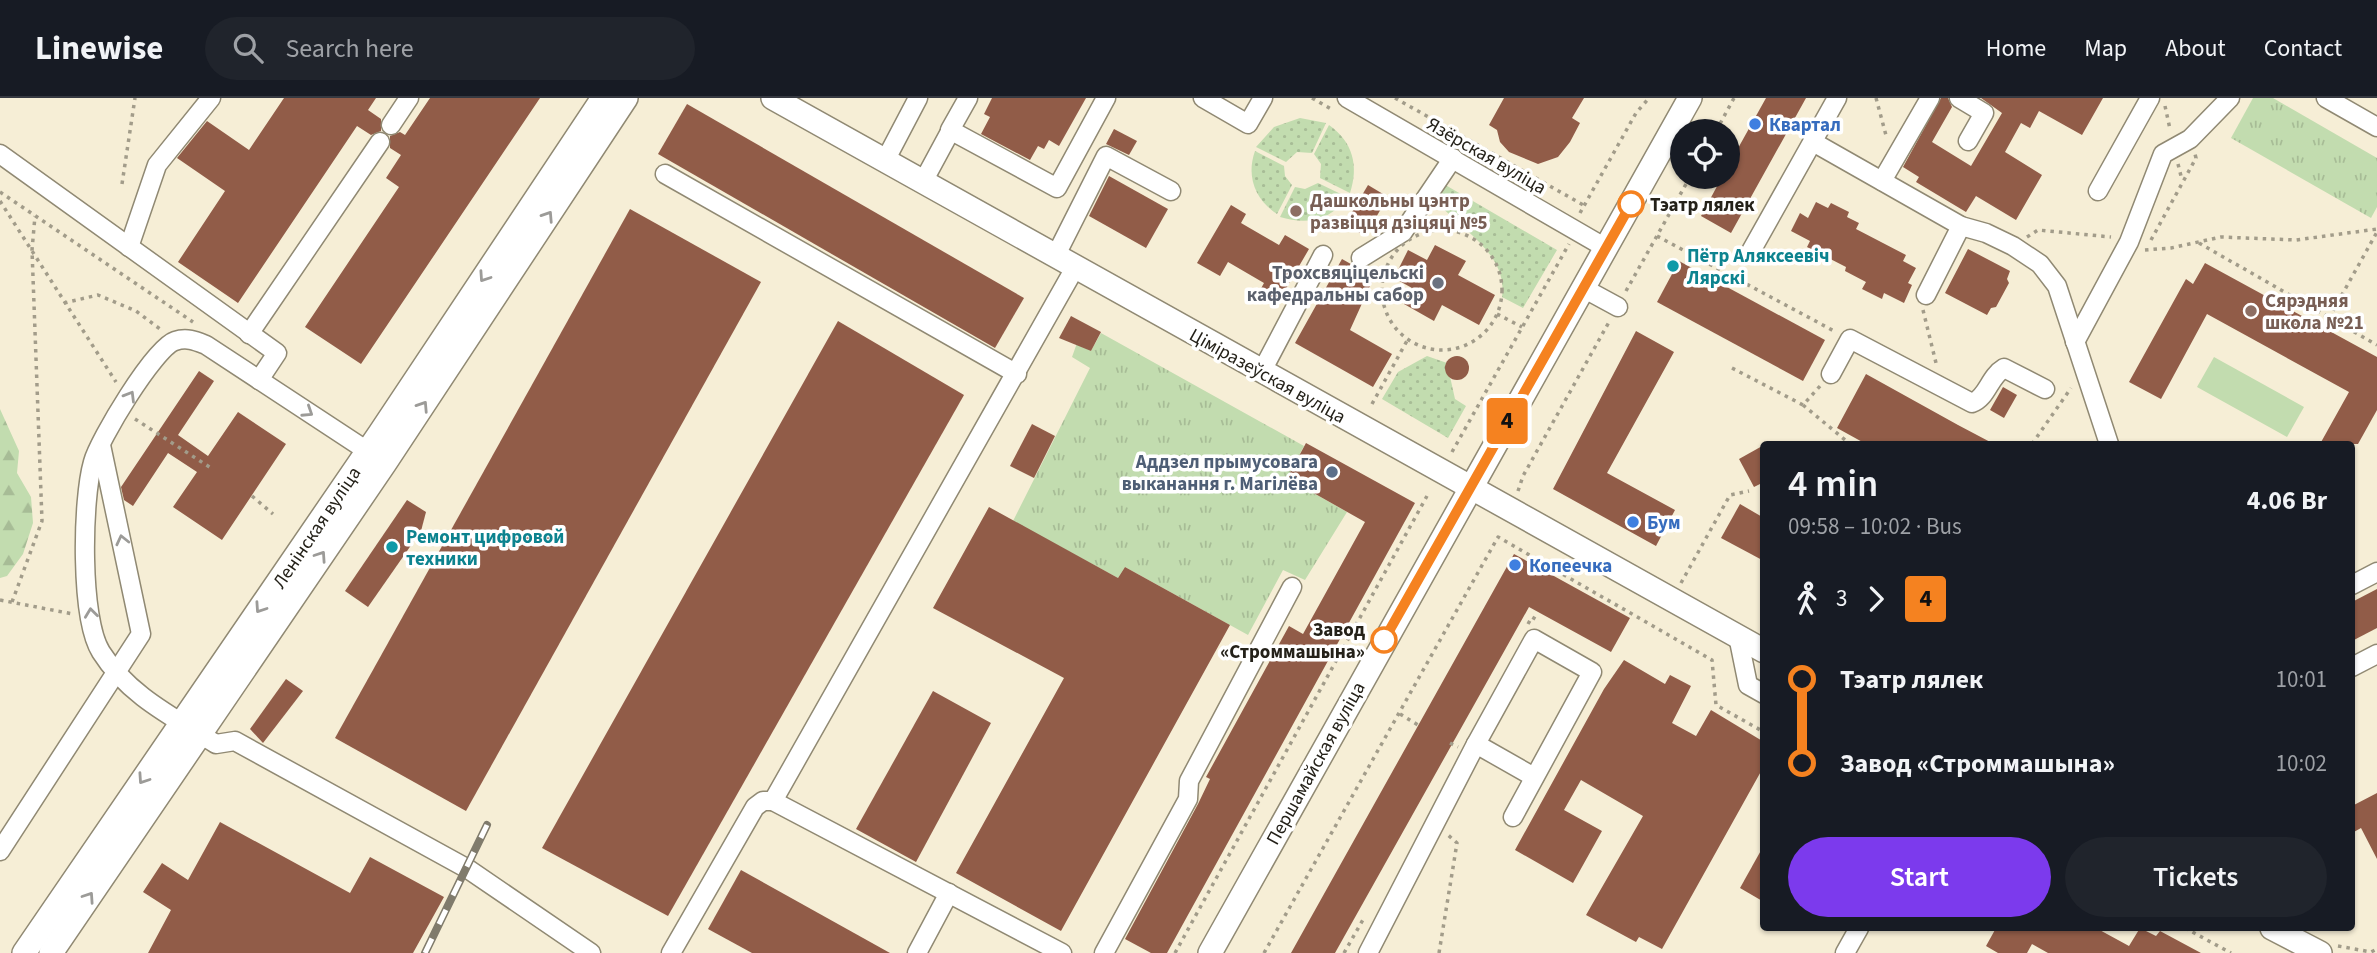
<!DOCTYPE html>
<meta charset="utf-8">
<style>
:root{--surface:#171b24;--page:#20242c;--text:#f1f3f6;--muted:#9ea1a6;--line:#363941;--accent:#7c3aed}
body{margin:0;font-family:"Source Sans 3",sans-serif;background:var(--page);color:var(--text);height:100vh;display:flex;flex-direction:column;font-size:26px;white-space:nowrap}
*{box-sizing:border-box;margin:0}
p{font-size:23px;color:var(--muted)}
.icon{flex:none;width:38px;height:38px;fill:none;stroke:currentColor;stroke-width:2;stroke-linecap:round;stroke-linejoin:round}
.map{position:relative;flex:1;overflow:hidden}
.sheet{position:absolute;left:1760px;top:343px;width:595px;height:490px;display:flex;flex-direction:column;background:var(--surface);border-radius:7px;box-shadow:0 2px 5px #0004}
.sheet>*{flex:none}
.badge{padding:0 14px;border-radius:5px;font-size:24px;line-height:46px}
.buttons{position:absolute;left:1670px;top:21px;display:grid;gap:14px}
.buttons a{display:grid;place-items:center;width:70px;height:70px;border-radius:50%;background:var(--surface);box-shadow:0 2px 5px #0004;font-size:35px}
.map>.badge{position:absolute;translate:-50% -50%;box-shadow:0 0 0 4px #fff}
.legs{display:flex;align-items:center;gap:10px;height:77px;padding:0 28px;font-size:23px}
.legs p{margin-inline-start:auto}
.head{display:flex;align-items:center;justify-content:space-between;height:119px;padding:0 28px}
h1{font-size:38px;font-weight:600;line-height:52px}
.primary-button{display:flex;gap:14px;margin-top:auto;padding:14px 28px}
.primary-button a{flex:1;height:80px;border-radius:42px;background:var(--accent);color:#fff;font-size:28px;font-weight:600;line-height:80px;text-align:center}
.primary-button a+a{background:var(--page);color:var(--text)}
ul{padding:0 28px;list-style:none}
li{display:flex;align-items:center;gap:24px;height:84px;font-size:26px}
li i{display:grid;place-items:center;width:10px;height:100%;margin:0 9px;background:currentColor}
li i::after{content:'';width:18px;height:18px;margin:-9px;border:5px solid;border-radius:50%;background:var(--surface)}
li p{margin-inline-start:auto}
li:first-child i{background:linear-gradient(#0000 50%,currentColor 0)}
li:last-child i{background:linear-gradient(currentColor 50%,#0000 0)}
header{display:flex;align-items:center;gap:42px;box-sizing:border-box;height:98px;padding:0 35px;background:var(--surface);border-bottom:2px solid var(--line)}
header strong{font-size:33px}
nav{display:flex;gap:38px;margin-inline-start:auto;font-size:24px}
.search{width:490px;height:63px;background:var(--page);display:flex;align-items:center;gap:18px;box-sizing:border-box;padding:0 24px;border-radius:38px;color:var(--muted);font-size:26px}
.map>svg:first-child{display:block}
.grass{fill:url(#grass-dots)}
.forest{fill:url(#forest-firs)}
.park{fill:url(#park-tufts)}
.pitch{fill:#c2dcaf}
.building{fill:#915c48}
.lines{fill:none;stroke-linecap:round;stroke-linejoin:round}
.minor-casing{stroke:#908973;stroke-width:21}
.major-casing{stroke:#908973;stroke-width:26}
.path{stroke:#a29c8a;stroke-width:3.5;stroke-dasharray:3.5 5;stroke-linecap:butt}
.minor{stroke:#fff;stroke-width:18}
.major{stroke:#fff;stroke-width:23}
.rail-casing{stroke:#807b6c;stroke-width:8}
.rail{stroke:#fff;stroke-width:5;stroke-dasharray:16;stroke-linecap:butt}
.oneway{stroke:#9c9b98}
.line-1-casing{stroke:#fff;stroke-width:16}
.line-1{stroke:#f58220;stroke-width:10}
.shop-dot{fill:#3f7fe0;stroke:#fff;stroke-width:2.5}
.stop-1-dot{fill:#fff;stroke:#f58220;stroke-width:3.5}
.education-dot{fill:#8d6e63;stroke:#fff;stroke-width:2.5}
.culture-dot{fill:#0f9aa8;stroke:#fff;stroke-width:2.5}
.worship-dot{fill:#6b7280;stroke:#fff;stroke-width:2.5}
.service-dot{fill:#5c6f8a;stroke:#fff;stroke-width:2.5}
.labels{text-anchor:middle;stroke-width:7;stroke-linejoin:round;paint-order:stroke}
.shop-label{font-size:19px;font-weight:bold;fill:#366cbe;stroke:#fff;text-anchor:start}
.street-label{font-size:19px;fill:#242119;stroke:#fff}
.education-label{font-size:19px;font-weight:bold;fill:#785e54;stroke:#fff;text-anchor:start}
.stop-label{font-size:19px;font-weight:bold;fill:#242119;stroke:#fff;text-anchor:start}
.culture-label{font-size:19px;font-weight:bold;fill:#0d838f;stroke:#fff;text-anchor:start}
.worship-label{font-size:19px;font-weight:bold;fill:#5b616d;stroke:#fff;text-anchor:end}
.service-label{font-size:19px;font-weight:bold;fill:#4e5e75;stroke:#fff;text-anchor:end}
</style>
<header>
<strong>Linewise</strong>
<div class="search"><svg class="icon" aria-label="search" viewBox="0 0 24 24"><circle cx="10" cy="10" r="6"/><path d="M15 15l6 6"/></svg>Search here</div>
<nav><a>Home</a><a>Map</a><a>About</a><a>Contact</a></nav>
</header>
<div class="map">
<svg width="2377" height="855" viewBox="0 0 2377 855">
<defs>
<pattern id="grass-dots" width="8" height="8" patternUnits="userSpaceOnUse" patternTransform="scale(1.75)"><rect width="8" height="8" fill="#c2dcaf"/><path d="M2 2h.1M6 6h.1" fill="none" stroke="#a7bc96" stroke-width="1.8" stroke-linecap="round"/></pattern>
<pattern id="forest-firs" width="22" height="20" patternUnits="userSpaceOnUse" patternTransform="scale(1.75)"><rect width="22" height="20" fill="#c2dcaf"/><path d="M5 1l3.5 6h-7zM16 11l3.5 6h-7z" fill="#a7bc96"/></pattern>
<pattern id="park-tufts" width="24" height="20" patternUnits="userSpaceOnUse" patternTransform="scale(1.75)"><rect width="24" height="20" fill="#c2dcaf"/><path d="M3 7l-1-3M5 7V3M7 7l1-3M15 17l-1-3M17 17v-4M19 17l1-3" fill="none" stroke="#a7bc96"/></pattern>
</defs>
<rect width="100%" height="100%" fill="#f6eed6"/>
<g class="grass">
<polygon points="1300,20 1326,25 1312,55 1297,54 1286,64 1256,49 1274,29"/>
<path d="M1329 27C1353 44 1359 68 1350 95L1320 80 1321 66 1314 56Z"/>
<path d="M1255 53 1284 68 1285 78 1292 87 1277 116C1255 102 1246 78 1255 53Z"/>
<path d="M1318 85 1347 99C1331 123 1306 127 1280 119L1295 89 1305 91Z"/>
<path d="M1442 85 1557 152 1523 210 1502 199C1508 157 1464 134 1440 107L1437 99Z"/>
<polygon points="1427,258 1447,265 1455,301 1466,308 1448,340 1382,301 1398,274"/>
</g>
<polygon class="forest" points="0,311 19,353 17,375 31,399 33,425 23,456 7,478 0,480"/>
<g class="park">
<polygon points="2253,0 2273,0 2377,60 2377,109 2371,120 2231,40"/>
<polygon points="1101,235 1304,348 1287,380 1347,414 1305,482 1283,472 1248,537 1125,469 1118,480 1013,423 1090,270 1072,259 1077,245 1091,253"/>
</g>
<polygon class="pitch" points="2214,259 2304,309 2287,339 2197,289"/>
<g class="building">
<polygon points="284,0 376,0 368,12 381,21 381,33 371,37 357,28 238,205 178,164 225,93 177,60 207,23 249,52"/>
<polygon points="430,0 540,0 361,266 305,229 399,89 386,80 401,57 390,50 390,38 400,34 405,37"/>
<polygon points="992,0 1086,0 1059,48 1049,42 1044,51 1038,48 1030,62 981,36 990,19 984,16"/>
<polygon points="1504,0 1584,0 1572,20 1580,25 1570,44 1558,59 1538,66 1509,54 1500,44 1497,32 1489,27"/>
<polygon points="1766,0 1806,0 1731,135 1701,118 1722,79 1727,79 1727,70"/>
<polygon points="1941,0 1948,0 1952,9 1932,44 1971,68 2002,15 1981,0 2103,0 2082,37 2039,13 2030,30 2021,25 2005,54 2042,77 2016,122 1976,98 1966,114 1916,84 1919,79 1903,69"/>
<polygon points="687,6 1024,200 995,250 658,56"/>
<polygon points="1114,31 1137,43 1129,57 1106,46"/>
<polygon points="1109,78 1168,111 1146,150 1089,118"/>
<polygon points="1368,87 1388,99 1365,138 1345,126"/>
<polygon points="1816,104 1828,110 1831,105 1849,114 1847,119 1859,125 1856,131 1906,157 1903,163 1916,170 1908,185 1912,187 1904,205 1884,195 1882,201 1862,191 1866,184 1845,173 1846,169 1807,149 1810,143 1791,133 1800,115 1808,120"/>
<polygon points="1231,107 1246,116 1241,125 1279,147 1285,137 1309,151 1277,206 1258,196 1264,185 1228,164 1220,178 1197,165"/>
<polygon points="630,111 761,184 466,713 335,640"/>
<polygon points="1435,147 1466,163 1458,177 1495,197 1479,227 1442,207 1434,223 1404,206 1412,190 1394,180 1408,152 1427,162"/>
<polygon points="1968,151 2010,173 2007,181 2009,185 1996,209 1991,210 1987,217 1945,195"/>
<polygon points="1342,161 1374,179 1350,232 1392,256 1373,289 1295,245"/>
<polygon points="1679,163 1825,242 1803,283 1657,204"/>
<polygon points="2205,165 2377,259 2377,312 2358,346 2320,346 2349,294 2207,216 2161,301 2129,284 2186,181 2193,186"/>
<polygon points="1071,218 1101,234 1091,253 1059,240"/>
<polygon points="838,223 964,297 668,818 542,750"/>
<polygon points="1636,233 1674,254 1607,375 1675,412 1656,448 1553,391"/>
<circle cx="1457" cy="270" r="12"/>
<polygon points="199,273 214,283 178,337 208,358 238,314 286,346 222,442 173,409 197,374 168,355 133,408 124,402 121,389"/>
<polygon points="1866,276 1958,327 1994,346 1866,346 1837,330"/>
<polygon points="2003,289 2017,297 2004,320 1990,312"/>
<polygon points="1032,326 1055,338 1034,380 1010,368"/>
<polygon points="1306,345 1415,405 1167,855 1151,855 1125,841 1198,706 1210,681 1206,679 1289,528 1303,536 1365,424 1287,380"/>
<polygon points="1764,347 1764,384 1754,389 1739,361"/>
<polygon points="407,402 426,414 421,433 368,509 345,493"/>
<polygon points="1740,406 1764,420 1764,463 1721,440"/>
<polygon points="989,409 1118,480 1125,469 1230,527 1061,833 956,775 1064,580 933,510"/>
<polygon points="1514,456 1630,520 1611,554 1529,509 1335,855 1291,855"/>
<polygon points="2377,491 2377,530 2352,543 2352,504"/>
<polygon points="1624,562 1665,586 1670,577 1691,588 1672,625 1696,638 1711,612 1764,644 1764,668 1662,851 1639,839 1636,844 1586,817 1643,718 1581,682 1564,712 1602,733 1573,785 1515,752 1604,591"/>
<polygon points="286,581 303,593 263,645 250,631"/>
<polygon points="933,593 991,625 916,764 856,731"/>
<polygon points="2377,695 2377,761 2361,730 2352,735 2352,708"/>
<polygon points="220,724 350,795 370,759 444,799 413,855 148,855 171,812 143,794 162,765 188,782"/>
<polygon points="1764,747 1764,804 1740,790"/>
<polygon points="741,772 890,855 752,855 708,831"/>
<polygon points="1996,830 2096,830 2129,848 2140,830 2156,838 2160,833 2201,855 2048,855 2032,846 2027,855 1998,855 1986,848"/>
</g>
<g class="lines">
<defs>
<g id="minor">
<polyline points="968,0 950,32 1057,90 1106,0"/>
<polyline points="1203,0 1248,26 1263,0"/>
<polyline points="1347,0 1606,150"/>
<polyline points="1959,0 1984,15 1968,43"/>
<polyline points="2326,0 2377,29"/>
<polyline points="391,27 409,0"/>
<polyline points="1813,44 1961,128 1986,135 2013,148 2040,166 2057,188 2109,346"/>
<polyline points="0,56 277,255 259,282"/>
<polyline points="886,61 918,0"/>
<polyline points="665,76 1017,276"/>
<polyline points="924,82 951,32"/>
<polyline points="1882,83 1930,0"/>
<polyline points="2098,93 2150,0"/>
<polyline points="129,149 157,67 211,0"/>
<polyline points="1750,155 1837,0"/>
<polyline points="1056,157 1106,58 1171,93"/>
<polyline points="1361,160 1403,134 1453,60"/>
<polyline points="1583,190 1618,209"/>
<polyline points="1926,197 1961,128"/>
<polyline points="249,236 380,44"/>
<polyline points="2075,244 2129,144 2163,56 2190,41 2230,0"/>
<polyline points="1262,273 1323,157"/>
<path d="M1831 276 1850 241 1972 305C1987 300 1989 279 2004 270L2045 291"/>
<path d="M378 360 206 247C196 243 187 239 175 243 154 250 99 342 93 364 82 402 80 521 101 554 128 597 173 619 216 646L235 643 468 771 591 855"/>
<polyline points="2352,487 2377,474"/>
<polyline points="1738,538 1748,587 1764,596"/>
<polyline points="2352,569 2377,556"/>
<polyline points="1476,646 1534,679"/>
<polyline points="773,703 1062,855"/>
<polyline points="0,753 141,536 101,347"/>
<polyline points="671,855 755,709 763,703 773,703 1076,168"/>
<polyline points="917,855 949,795"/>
<polyline points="1104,855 1188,701 1189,683 1292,489"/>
<polyline points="1368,855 1476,646 1534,541 1592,574 1513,719"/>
<polyline points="1845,855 1859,830"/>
</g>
<g id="major">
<polyline points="773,0 1764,553"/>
<polyline points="2272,830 2320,855"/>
<polyline points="24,855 380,335 603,0"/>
<polyline points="51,855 385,365 626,0"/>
<polyline points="1210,855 1690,0"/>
</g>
</defs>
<use href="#minor" class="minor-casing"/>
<use href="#major" class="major-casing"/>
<g class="path">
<polyline points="1312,0 1333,12"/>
<polyline points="1395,0 1585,108"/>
<polyline points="1876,0 1887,41"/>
<polyline points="2165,8 2170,31"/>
<polyline points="1716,33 1734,0"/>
<polyline points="2178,66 2182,82"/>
<polyline points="122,86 135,0"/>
<polyline points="0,94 193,224"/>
<polyline points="0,103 116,284"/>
<polyline points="1580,115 1636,15 1649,0"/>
<circle cx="1442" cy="192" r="60"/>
<polyline points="1657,138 1834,233"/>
<polyline points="2027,139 2038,132 2111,139"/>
<polyline points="2151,142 2196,60 2195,56"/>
<polyline points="2199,145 2377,247"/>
<polyline points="2145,152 2171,150 2221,139 2296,142 2377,131"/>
<polyline points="1626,193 1690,79"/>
<polyline points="64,205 98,197 136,213 160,231"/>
<polyline points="1923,212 1936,265"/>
<polyline points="1497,216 1522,229"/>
<polyline points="2329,220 2377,134"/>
<polyline points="1732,270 1803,307 1821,287"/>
<polyline points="1372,306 1408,241"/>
<polyline points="1803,307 1850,346"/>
<polyline points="135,321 211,370"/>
<polyline points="2032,346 2071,290"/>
<polyline points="1452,354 1569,146"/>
<polyline points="1518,393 1523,378 1609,224"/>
<polyline points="252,398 273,416"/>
<polyline points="1681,485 1730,397 1749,393"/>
<polyline points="0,502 73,516"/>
<polyline points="12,504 42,423 32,152 35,118"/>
<polyline points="1528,526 1532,519 1539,523"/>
<polyline points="1400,616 1418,627"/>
<polyline points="1450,645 1458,649"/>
<polyline points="2185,830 2231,855"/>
<polyline points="2338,848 2371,854 2377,851"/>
<polyline points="1175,855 1427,398"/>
<polyline points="1264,855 1498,439 1712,562 1716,607 1764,634"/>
<polyline points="1344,855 1364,820"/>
<polyline points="1439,855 1457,745 1448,737"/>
</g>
<use href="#minor" class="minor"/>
<use href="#major" class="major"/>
<defs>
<polyline id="rail" points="425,855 487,727"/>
</defs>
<use href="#rail" class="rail-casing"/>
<use href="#rail" class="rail"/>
</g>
<defs><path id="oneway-chevron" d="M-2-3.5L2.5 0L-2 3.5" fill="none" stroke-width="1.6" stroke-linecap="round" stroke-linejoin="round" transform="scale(1.75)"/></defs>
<g class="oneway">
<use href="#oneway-chevron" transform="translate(548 118) rotate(-57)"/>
<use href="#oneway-chevron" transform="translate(484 179) rotate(124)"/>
<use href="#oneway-chevron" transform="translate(130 298) rotate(-59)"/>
<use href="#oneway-chevron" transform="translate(423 308) rotate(-57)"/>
<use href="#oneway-chevron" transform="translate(308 314) rotate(33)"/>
<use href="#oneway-chevron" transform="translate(122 442) rotate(-103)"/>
<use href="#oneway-chevron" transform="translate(321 458) rotate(-56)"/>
<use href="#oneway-chevron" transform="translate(260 510) rotate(124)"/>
<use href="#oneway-chevron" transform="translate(91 515) rotate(-97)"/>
<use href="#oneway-chevron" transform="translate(143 681) rotate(124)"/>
<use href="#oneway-chevron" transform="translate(89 799) rotate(-56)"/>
</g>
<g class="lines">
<defs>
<polyline id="line-1" points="1384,542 1631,106"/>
</defs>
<use href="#line-1" class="line-1-casing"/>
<use href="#line-1" class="line-1"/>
</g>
<g class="shop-dot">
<circle cx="1755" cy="26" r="7"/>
<circle cx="1633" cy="424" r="7"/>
<circle cx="1515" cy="467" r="7"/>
</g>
<g class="stop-1-dot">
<circle cx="1631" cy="106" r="12"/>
<circle cx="1384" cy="542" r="12"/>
</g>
<g class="education-dot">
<circle cx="1296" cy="113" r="7"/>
<circle cx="2251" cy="213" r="7"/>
</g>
<g class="culture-dot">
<circle cx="1673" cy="168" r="7"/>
<circle cx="392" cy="449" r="7"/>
</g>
<circle class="worship-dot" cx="1438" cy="185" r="7"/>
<circle class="service-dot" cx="1332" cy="374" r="7"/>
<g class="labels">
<g class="shop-label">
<text x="1769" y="33">Квартал</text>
<text x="1647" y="431">Бум</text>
<text x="1529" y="474">Копеечка</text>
</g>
<g class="street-label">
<text transform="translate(1487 57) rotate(30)" y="7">Язёрская вуліца</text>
<text transform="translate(1268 277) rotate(29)" y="7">Ціміразеўская вуліца</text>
<text transform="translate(316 429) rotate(-56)" y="7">Ленінская вуліца</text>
<text transform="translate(1315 665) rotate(-61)" y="7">Першамайская вуліца</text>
</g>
<g class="education-label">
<text x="1310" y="109">Дашкольны цэнтр<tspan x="1310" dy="22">развіцця дзіцяці №5</tspan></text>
<text x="2265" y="209">Сярэдняя<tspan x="2265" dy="22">школа №21</tspan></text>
</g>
<g class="stop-label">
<text x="1650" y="113">Тэатр лялек</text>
<text x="1365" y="538" text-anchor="end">Завод<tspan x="1365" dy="22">«Строммашына»</tspan></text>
</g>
<g class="culture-label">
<text x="1687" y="164">Пётр Аляксеевіч<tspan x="1687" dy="22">Лярскі</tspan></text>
<text x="406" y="445">Ремонт цифровой<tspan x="406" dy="22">техники</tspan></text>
</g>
<g class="worship-label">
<text x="1424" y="181">Трохсвяціцельскі<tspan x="1424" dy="22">кафедральны сабор</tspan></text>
</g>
<g class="service-label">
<text x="1318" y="370">Аддзел прымусовага<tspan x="1318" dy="22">выканання г. Магілёва</tspan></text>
</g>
</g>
</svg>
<div class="buttons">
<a><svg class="icon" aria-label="locate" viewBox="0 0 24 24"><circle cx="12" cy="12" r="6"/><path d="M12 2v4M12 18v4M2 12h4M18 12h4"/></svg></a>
</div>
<b class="badge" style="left:1507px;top:323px;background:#f58220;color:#111">4</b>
<section class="sheet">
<div class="head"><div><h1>4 min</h1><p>09:58 – 10:02 · Bus</p></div><b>4.06 Br</b></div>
<div class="legs"><svg class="icon" aria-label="walk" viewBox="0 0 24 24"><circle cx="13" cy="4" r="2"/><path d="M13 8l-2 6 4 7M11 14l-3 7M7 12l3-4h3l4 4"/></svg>3<svg class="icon" aria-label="forward" viewBox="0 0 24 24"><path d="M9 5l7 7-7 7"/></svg><b class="badge" style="background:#f58220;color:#111">4</b></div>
<ul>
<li><i style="color:#f58220"></i><b>Тэатр лялек</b><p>10:01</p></li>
<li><i style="color:#f58220"></i><b>Завод «Строммашына»</b><p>10:02</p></li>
</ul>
<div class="primary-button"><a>Start</a><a>Tickets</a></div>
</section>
</div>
